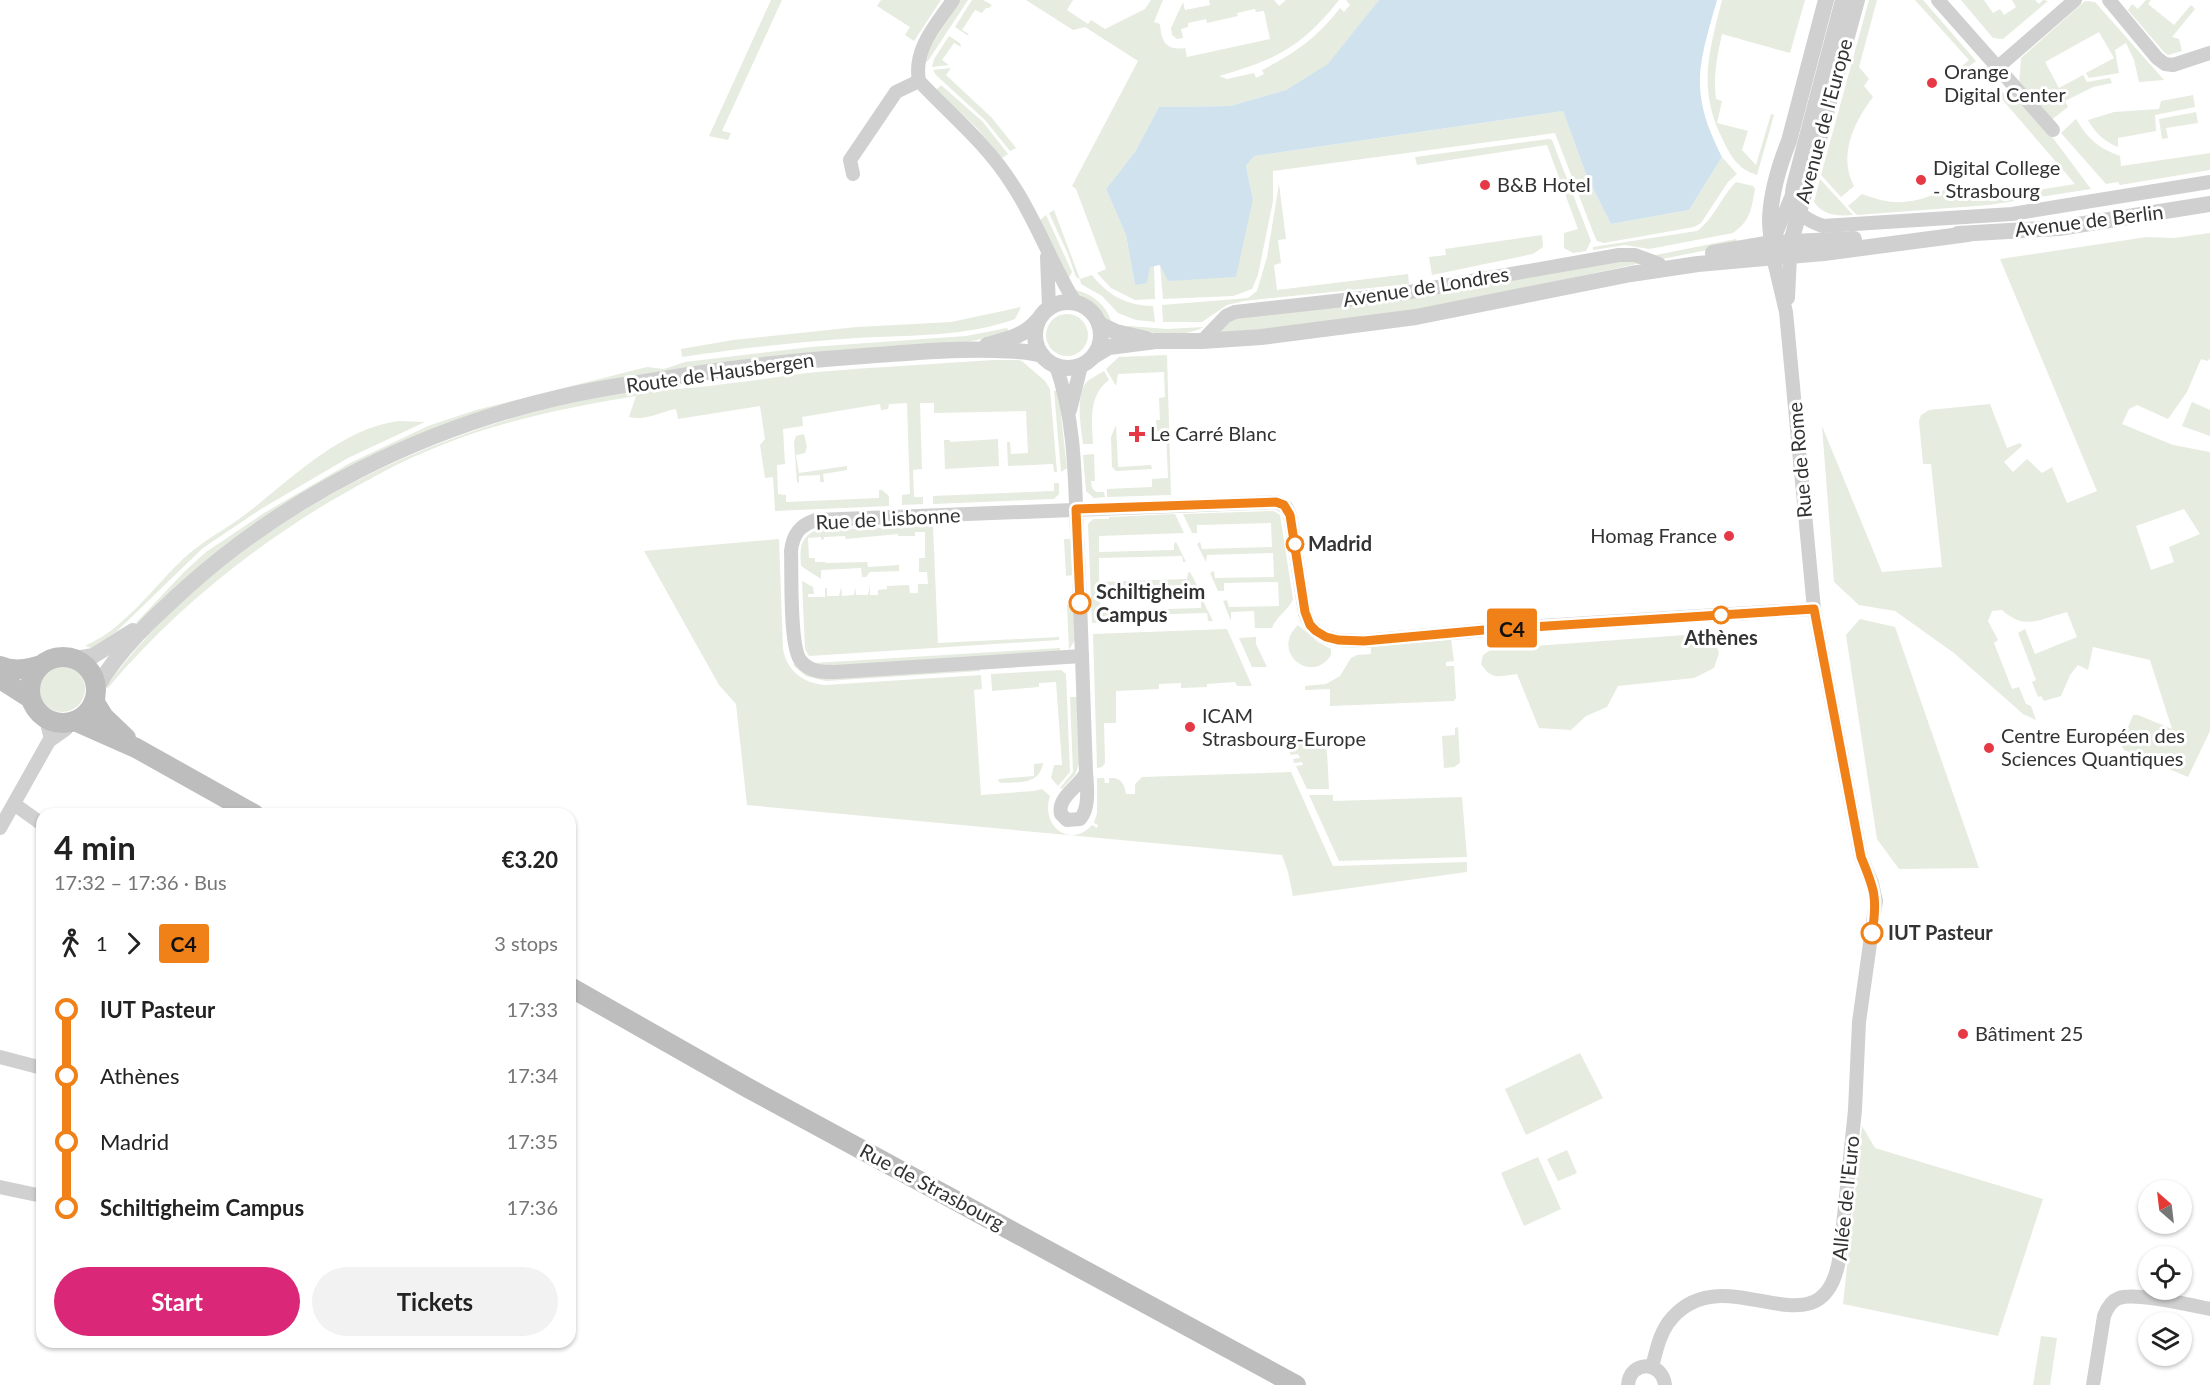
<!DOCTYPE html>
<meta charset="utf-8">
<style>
:root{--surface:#fff;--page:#f2f2f2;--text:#222;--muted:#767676;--accent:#db2777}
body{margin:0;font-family:Lato,sans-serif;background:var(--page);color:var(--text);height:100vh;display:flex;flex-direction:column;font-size:22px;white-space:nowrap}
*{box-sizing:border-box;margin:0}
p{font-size:20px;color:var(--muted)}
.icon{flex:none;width:33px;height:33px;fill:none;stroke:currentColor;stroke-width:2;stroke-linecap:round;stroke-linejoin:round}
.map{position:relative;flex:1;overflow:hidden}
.side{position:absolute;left:36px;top:808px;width:540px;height:540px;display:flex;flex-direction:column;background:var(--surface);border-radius:18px;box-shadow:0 2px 4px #0004}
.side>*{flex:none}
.badge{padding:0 12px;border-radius:4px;font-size:21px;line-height:39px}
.needle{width:39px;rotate:332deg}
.fabs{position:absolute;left:2138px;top:1180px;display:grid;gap:12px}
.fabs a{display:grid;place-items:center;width:54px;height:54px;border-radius:50%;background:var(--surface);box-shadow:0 2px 4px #0004;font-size:30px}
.map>.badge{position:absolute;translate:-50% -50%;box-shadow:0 0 0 3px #fff}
.legs{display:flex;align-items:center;gap:9px;height:66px;padding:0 18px;font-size:20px}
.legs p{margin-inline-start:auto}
.headline{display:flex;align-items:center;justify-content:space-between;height:102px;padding:0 18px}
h1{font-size:33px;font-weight:700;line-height:45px}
.primary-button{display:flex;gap:12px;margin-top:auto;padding:12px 18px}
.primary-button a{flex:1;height:69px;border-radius:36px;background:var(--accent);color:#fff;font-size:24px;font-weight:700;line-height:69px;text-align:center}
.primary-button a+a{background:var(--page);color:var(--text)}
ul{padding:0 18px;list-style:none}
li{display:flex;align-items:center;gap:21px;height:66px;font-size:22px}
li i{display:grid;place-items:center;width:9px;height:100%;margin:0 8px;background:currentColor}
li i::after{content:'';width:15px;height:15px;margin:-8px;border:4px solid;border-radius:50%;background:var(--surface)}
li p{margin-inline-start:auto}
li:first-child i{background:linear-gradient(#0000 50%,currentColor 0)}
li:last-child i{background:linear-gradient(currentColor 50%,#0000 0)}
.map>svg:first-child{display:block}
.green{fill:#e6ecdf;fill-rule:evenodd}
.water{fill:#cfe2ee}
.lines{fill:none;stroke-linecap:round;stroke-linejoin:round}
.minor{stroke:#d0d0d0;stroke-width:14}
.tertiary{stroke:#d0d0d0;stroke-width:16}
.secondary{stroke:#bdbdbd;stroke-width:20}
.line-1-casing{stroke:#fff;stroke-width:14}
.line-1{stroke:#f08118;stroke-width:9}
.poi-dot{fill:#e63946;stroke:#fff;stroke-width:2}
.stop-1-dot{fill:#fff;stroke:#f08118;stroke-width:3}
.labels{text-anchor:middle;stroke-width:6;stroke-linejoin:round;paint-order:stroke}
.poi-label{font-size:20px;fill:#333;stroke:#fff;text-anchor:start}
.street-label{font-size:20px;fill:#333;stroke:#fff}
.stop-label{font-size:20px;font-weight:bold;fill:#333;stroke:#fff;text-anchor:start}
</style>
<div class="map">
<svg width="2210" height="1385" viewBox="0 0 2210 1385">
<rect width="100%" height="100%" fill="#fff"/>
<g class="green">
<polygon points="771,0 782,0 722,131 731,133 728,140 709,136"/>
<polygon points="881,0 941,0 914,41 905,35 910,27 877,6"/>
<polygon points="960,0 968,0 928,61 925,62 929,49"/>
<polygon points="972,0 983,0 992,5 989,8 986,8 982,13 975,10 962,30 969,34 967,35 955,27"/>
<path d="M1026 0H1073L1067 10 1088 24 1091 20 1105 29 1145 9 1151 0H1163L1154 22 1160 24C1161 41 1166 51 1185 48L1187 57 1270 39 1264 11 1256 12 1255 9 1237 13 1238 16 1207 23 1206 19 1188 23V27L1181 29 1183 38 1177 39 1172 35 1171 28 1183 2 1185 10 1210 5 1209 0H1274L1279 6 1286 0H1339C1302 47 1275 60 1219 76L1227 79 1254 73 1256 78 1264 74 1262 70C1295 53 1317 38 1340 8L1344 12 1350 5 1346 0H1379L1329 64 1286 90 1230 106 1159 107 1135 152 1106 189 1126 235 1135 285 1150 267 1154 266 1155 299 1135 300 1111 288 1097 273 1106 269 1076 189 1072 186 1138 61 1085 27 1073 30Z"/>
<path d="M1722 0H1805L1790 53 1722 34C1717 57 1713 76 1716 99L1722 101 1717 123 1748 131 1742 150 1756 165 1771 114 1774 115 1757 175C1738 169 1731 157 1723 140 1697 89 1709 52 1722 0Z"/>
<path d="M1869 0H1877L1859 67 1869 79 1864 86 1873 97C1854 122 1838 155 1854 186L1841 197 1821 175Z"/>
<polygon points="1915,0 1923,0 1976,61 1968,67 1962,66 1969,60"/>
<polygon points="1961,0 1984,0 1993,13 2000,9 2004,15 2016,7 2012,0 2035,0 2039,4 2043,0 2048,1 2003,39 1993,38"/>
<polygon points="2146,0 2151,0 2148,4 2174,25 2191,5 2195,9 2172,37 2179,39 2182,51 2168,55 2164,52 2128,10 2132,4 2138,9"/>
<polygon points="2085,1 2095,2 2164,80 2139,82 2134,60 2126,43 2115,50 2119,73 2089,78 2086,73 2114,58 2099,32 2045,62 2059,88 2083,75 2087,82 2110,78 2112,83 2093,87 2065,101 2068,107 2050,121 2019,85 2021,58"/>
<polygon points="949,36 960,43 961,47 954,43 942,60 949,65 932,67 934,59"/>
<polygon points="951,68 946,75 992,118 1016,148 1010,151 985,120 936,75 933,70"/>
<polygon points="941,85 983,122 1008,154 1002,158 977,128 936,90"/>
<path d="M2001 90 2006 96 2012 92 2050 134 2091 189 1989 205 1857 215 1848 206 1862 194C1898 208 1918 203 1952 186L1962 199 1971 193 1976 200 2075 184 2001 98 1994 102V96Z"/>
<path d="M2193 95 2195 107 2155 115 2156 131 2118 138V147C2104 141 2095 133 2088 120L2114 112 2159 109 2161 101Z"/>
<polygon points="1563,111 1587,177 1611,224 1689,210 1722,157 1737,174 1728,182 1701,223 1694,227 1604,243 1597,241 1593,232 1555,133 1273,171 1273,201 1258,275 1252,289 1233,296 1163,299 1160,265 1253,199 1246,166 1254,156"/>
<polygon points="2196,112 2198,123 2166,128 2168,138 2162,139 2159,119"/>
<path d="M2076 119C2089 140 2097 147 2120 156L2121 166 2210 153V170L2120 185 2118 182 2106 184 2061 133Z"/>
<polygon points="1549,139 1552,140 1591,241 1586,251 1573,253 1564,248 1564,233 1578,229 1547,145 1417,165 1415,157"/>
<path d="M1820 179 1853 215C1837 216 1824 216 1814 202Z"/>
<path d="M1736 182 1753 186 1755 189C1751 210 1751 220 1733 233L1649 249 1625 245 1593 250V247L1697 231C1714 219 1721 197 1736 182Z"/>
<polygon points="1279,184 1286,239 1278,240 1281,263 1274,265 1277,290 1408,274 1409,284 1244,301 1227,305 1202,322 1163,322 1162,305 1248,298 1257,291 1267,257"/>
<path d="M1054 210 1080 279 1092 275C1107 295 1128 306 1153 306L1155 322 1136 320 1118 313 1102 296 1081 284 1080 279 1076 277 1068 254 1049 213Z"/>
<polygon points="1046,215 1072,272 1067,282 1040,220"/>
<path d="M2210 233V358L2208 361 2201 359 2187 392 2168 419 2137 405 2129 409 2122 424 2173 445 2210 452V731L2188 777 2124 750 2121 745 2133 715H2138L2172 729 2150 660 2093 647 2088 670 2078 665 2070 675 2061 696 2044 701 2041 696 2038 697 2032 682 2036 680 2018 633 2025 629 2035 654 2077 637 2067 612C2040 619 2025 631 2002 610L1992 611 1988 621 1998 640 1994 643 2012 689 2019 687 2026 704 2031 706 2036 720 2023 714 1954 653 1895 611 1859 605 1834 582 1822 426 1882 572 1942 567 1931 464H1923L1919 421 1921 415 1929 410 1990 404 2007 448 2020 443 2022 446 2004 462 2013 472 2027 459 2042 473 2052 467 2067 503 2097 491 2000 259 2147 237 2174 238ZM2184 509 2200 534 2169 547 2174 562 2151 570 2136 526Z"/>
<polygon points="1542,235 1543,247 1533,254 1432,275 1429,257 1446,255 1445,249"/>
<polygon points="1736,239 1738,244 1662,259 1642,254 1656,255"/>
<polygon points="1618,258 1646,262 1439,306 1327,323 1215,333 1238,314"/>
<path d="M1075 290C1092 293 1110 308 1112 326 1103 319 1099 309 1090 303 1084 299 1078 298 1075 290Z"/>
<path d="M1021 307 1015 319C966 337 908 335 856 338 798 342 740 348 682 357L681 349 733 340 857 327 951 322Z"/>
<circle cx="1067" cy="335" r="21"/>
<path d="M1129 326 1167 329 1204 327C1180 339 1147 335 1121 330Z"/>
<polygon points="1007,328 1010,333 967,342 747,359 397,446 134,625 184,572 206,552 264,513 350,463 428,426 476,410 647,367 664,369 685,362 811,347 966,336"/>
<polygon points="1167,355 1171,495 1107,497 1107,489 1152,487 1152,479 1168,478 1166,431 1157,431 1156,420 1160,420 1159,398 1165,397 1164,372 1118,374 1116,386 1106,369 1119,357"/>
<path d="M994 360H1019L1023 362 1045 381 1050 389 1057 472H1054L1053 464 1008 466 1007 442H1010L1011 454 1028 453 1026 411 934 413V403H920L922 469 913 470 914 497H923V504L902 505V495L910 494 907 403 889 404 888 409 881 410 880 404 802 417 803 426 783 429 785 464 777 465 778 494 786 495V502L879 498V490H882L889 496V506L775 511 773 477 765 478 760 445 765 439 760 406 678 419 676 409C659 412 647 421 629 417L636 396C570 407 504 420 442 445 402 460 366 481 329 502 245 553 171 613 108 688L106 687C227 522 437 422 635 390 645 389 655 391 665 390 685 388 704 387 724 384 755 381 786 375 817 372 876 367 935 364 994 360Z"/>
<path d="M1104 371 1109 380C1088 396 1092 420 1093 444H1083C1081 426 1076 403 1084 386 1087 379 1098 375 1104 371Z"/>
<polygon points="1058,390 1067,468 1061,472 1054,391"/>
<polygon points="2192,402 2210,410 2210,436 2182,426"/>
<path d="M399 421 425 422 348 458 261 509 203 548 116 632 91 648 85 646C97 640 109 633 119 624 142 605 161 580 183 559 202 541 225 530 246 514 290 480 341 428 399 421Z"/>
<polygon points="1116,425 1118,467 1151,465 1152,469 1116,471 1112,467 1111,437"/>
<polygon points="804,434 807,447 805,453 796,455 799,473 847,466 847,470 823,474 824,482 820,482 820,475 799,476 799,483 797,482 794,442 796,436"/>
<polygon points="998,439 999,466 945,469 944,440 950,440 950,442"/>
<polygon points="1094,454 1095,481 1091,481 1092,488 1096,492 1104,492 1105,497 1094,498 1086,491 1083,455"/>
<polygon points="1054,483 1059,483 1059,494 1054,499 933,504 933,496 1054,491"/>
<path d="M1274 511 1280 515 1293 599C1288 611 1277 615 1272 628H1255L1254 611 1231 612V621L1223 601 1227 600 1229 607 1279 606 1278 582 1224 583V591H1218L1210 573 1214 571 1215 578 1274 577 1273 553 1207 555 1206 562 1197 544 1200 542 1202 549 1272 547 1271 523 1197 525V533H1192L1183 514Z"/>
<polygon points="1175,514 1184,533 1099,536 1099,552 1174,550 1174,544 1176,542 1186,562 1183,562 1182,556 1099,558 1099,582 1187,579 1188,573 1190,572 1199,589 1198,592 1196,591 1195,585 1100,587 1100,611 1201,608 1201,602 1203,601 1213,621 1208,621 1207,613 1104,616 1104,622 1092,623 1088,524 1093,519 1109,519 1109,517"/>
<path d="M933 526 938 643 1059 637V640L809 656 805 649 802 581 813 587 814 594H808V597H825V588H827V596H839L841 587 842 596 854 595 855 587 856 595H868L870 586V595H878V590L887 589V586L909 585 910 593H918V584H928L927 572H919V558H925V532H915V536H898V534L846 539 845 536 824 537V539L821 540V537L808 538 809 558H815V562H825L826 563 867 562 868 567 899 565V571L870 572 866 577H862L861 568 821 570V579L801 566C800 549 799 538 816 530Z"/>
<path d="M779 539 783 649C787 671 803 683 825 685L981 675 982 689 974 690 981 795 1034 791 1042 789 1050 796C1040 827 1071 849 1092 825L1097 828 1098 825 1094 823 1097 813V778H1104L1105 783H1109V778C1121 777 1124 783 1126 794H1135V784L1142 777 1291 772 1333 866 1467 862V872L1293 896 1288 872 1282 855 747 805 736 704 719 685 644 551Z"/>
<polygon points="1064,539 1071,539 1073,575 1066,576"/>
<polygon points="1067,605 1070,605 1070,609 1074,609 1075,640 1069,650"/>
<polygon points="1860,619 1895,627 1979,868 1899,869 1877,839 1846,635"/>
<path d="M1298 625 1318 642 1331 649V655C1313 685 1269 653 1298 625Z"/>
<polygon points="1227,629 1252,686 1237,686 1235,682 1207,684 1207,687 1181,688 1181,683 1159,684 1159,689 1116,691 1116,723 1104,723 1105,763 1102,767 1097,768 1093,634"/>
<path d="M1712 633 1719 653 1714 668 1694 678 1618 686 1607 707 1586 716 1571 730 1539 728 1517 674C1500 676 1492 681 1481 664L1483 655 1492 649Z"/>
<polygon points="1256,637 1256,644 1267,667 1252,667 1239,638"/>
<polygon points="1451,639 1454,661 1446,662 1446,666 1454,666 1456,698 1454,701 1330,706 1330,689 1305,690 1305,686 1326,684 1340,676 1351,658 1357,655 1371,654 1371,647"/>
<polygon points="1060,648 1060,651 828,666 814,663"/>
<polygon points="795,664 798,667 979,669 980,671 826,681 806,676 793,665"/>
<circle cx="62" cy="689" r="23"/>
<polygon points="1061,670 1066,674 1070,772 1058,786 1051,778 1054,765 1062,765 1056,682 1039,683 1039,687 992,691 991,674"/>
<polygon points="1070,697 1077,697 1080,761 1075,775 1062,789 1060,788 1073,772"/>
<polygon points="1458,727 1460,763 1454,767 1444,768 1442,736 1455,735 1455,728"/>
<polygon points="1322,742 1327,752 1329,789 1307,789 1296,766 1303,765 1302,762 1294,763 1293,759 1300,758 1298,754 1291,755 1289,751 1296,751 1294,746 1287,747 1285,743"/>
<path d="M1043 763C1040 785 1018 782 1001 783L998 781 999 779 1034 776V764Z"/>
<polygon points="1309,795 1333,795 1333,801 1462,797 1467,857 1339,861"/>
<polygon points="1580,1053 1603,1098 1526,1135 1505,1089"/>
<polygon points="1862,1126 1875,1148 2043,1199 1998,1336 1843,1304"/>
<polygon points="1567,1150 1577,1173 1558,1181 1547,1159"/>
<polygon points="1538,1157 1561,1209 1524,1226 1501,1173"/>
<polygon points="2041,1336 2057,1338 2050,1385 2033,1385"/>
</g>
<path class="water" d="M1379 0H1717C1698 67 1689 92 1722 157L1689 210 1611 224 1587 177 1563 111 1254 156 1246 166 1253 199 1236 277 1168 281 1160 265 1150 267 1147 283 1135 285 1126 235 1106 189 1135 152 1159 107 1230 106 1286 90 1328 64Z"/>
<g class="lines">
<g class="minor">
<polyline points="1938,0 2053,130"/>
<polyline points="2109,0 2157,58 2165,64 2173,65 2210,53"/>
<polyline points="1998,67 2075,0"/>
<path d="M919 81C951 115 987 144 1012 184 1037 221 1051 264 1075 302"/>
<path d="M853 174 850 160 896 92 919 81C913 49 936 25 953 0"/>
<path d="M1790 200C1798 214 1808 221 1823 226L2012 214 2210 182"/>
<polyline points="1790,207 1793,186 1842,0"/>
<polyline points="1772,243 1790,200"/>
<polyline points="1047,257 1049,307"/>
<polyline points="1788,298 1790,256"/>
<polyline points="1202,341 1226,316 1235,312 1398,294 1619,255 1635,255 1659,264"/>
<path d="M1056 366C1075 419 1075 478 1077 534 1081 613 1083 692 1086 772 1087 786 1090 808 1080 819L1067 820 1061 814C1057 797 1079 787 1086 773"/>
<polyline points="1070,410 1081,366"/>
<path d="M1082 656 835 672C822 672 810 672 801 661 789 647 792 573 791 551 793 534 800 525 816 520L1276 502 1286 507 1290 515 1305 613 1310 625 1316 631 1326 637 1338 640 1364 641 1507 628 1814 609"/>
<polyline points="46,719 51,739"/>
<polyline points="14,804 42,824"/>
<polyline points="0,828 49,741 66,729 67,723"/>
<polyline points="0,1057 42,1068"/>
<polyline points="0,1187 42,1196"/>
<path d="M1652 1367C1656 1352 1659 1336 1668 1323 1723 1248 1825 1366 1840 1254L1855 1110 1859 1022 1876 901 1872 883 1861 857 1814 609 1786 312 1773 257"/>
<path d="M1628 1385C1630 1360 1662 1360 1665 1385"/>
<path d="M2093 1385 2104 1316C2107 1308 2111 1301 2119 1298 2135 1292 2191 1305 2210 1309"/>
</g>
<g class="tertiary">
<polyline points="1958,234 2059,228 2210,204"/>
<polyline points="1790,251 1791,242 1857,0"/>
<polyline points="1713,253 1772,243 1854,239"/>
<path d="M1773 253C1772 242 1770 230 1770 219 1771 192 1779 166 1789 141L1826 0"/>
<circle cx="1068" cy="335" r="33"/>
<polyline points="1099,324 1116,332 1146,339"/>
<path d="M987 345C1005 340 1025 336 1037 321"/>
<polyline points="1094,356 1109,347 1156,341 1202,341 1261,337 1416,317 1631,274 1698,264 1824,253 1968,234"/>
<polyline points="76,659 93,656 133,631"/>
<path d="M96 689C118 650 154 617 187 587 289 495 423 429 557 398 586 391 616 386 645 382 718 369 791 361 864 356 908 353 952 348 995 350 1012 351 1026 350 1042 355"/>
</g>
<g class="secondary">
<circle cx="63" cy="690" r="33"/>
<path d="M0 666C14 672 27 669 41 665"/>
<polyline points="0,679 30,698"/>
<polyline points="94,701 104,717 126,738"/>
<polyline points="75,721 136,748 254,814"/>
<polyline points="570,987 748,1088 1296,1385"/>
</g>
</g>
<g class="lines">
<defs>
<path id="line-1" d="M1080 603 1076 509 1276 502 1284 505 1290 515 1305 612 1310 625 1316 631 1326 637 1338 640 1364 641 1484 630 1814 609 1861 857C1874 888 1878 898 1872 933"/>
</defs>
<use href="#line-1" class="line-1-casing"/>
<use href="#line-1" class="line-1"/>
</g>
<g class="poi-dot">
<circle cx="1932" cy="83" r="6"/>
<circle cx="1921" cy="180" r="6"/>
<circle cx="1485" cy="185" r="6"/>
<path d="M1134 425h6v6h6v6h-6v6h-6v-6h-6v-6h6z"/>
<circle cx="1729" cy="536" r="6"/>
<circle cx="1190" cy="727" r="6"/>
<circle cx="1989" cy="748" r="6"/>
<circle cx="1963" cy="1034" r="6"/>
</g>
<g class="stop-1-dot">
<circle cx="1295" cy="544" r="8"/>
<circle cx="1080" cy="603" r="10"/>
<circle cx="1721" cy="615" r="8"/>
<circle cx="1872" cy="933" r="10"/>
</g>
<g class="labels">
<g class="poi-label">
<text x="1944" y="79">Orange<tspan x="1944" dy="23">Digital Center</tspan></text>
<text x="1933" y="175">Digital College<tspan x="1933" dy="23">- Strasbourg</tspan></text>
<text x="1497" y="192">B&amp;B Hotel</text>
<text x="1150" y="441">Le Carré Blanc</text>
<text x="1717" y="543" text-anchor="end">Homag France</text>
<text x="1202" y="723">ICAM<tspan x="1202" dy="23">Strasbourg-Europe</tspan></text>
<text x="2001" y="743">Centre Européen des<tspan x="2001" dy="23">Sciences Quantiques</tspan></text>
<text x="1975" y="1041">Bâtiment 25</text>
</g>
<g class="street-label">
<text transform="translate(1824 121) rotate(-75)" y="7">Avenue de l'Europe</text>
<text transform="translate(2089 221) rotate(-7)" y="7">Avenue de Berlin</text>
<text transform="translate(1426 287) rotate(-9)" y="7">Avenue de Londres</text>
<text transform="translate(720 373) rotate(-8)" y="7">Route de Hausbergen</text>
<text transform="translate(1800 460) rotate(-95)" y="7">Rue de Rome</text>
<text transform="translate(888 519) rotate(-3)" y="7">Rue de Lisbonne</text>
<text transform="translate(932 1187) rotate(28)" y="7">Rue de Strasbourg</text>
<text transform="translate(1846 1198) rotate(-84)" y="7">Allée de l'Euro</text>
</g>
<g class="stop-label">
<text x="1308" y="551">Madrid</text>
<text x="1096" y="599">Schiltigheim<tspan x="1096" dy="23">Campus</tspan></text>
<text x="1721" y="645" text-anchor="middle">Athènes</text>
<text x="1888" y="940">IUT Pasteur</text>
</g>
</g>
</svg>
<div class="fabs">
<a><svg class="needle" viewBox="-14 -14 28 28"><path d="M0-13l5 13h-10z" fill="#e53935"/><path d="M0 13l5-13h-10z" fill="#767676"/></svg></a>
<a><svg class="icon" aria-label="locate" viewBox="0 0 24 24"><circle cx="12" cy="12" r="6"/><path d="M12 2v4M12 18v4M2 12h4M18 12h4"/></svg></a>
<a><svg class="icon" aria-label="layers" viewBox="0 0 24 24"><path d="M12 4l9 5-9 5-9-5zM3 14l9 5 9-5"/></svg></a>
</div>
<b class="badge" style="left:1512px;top:628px;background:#f08118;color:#111">C4</b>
<section class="side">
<div class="headline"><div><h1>4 min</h1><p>17:32 – 17:36 · Bus</p></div><b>€3.20</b></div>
<div class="legs"><svg class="icon" aria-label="walk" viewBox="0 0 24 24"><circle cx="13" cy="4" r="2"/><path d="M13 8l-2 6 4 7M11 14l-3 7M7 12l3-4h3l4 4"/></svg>1<svg class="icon" aria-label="forward" viewBox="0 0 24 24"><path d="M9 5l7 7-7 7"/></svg><b class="badge" style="background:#f08118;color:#111">C4</b><p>3 stops</p></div>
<ul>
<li><i style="color:#f08118"></i><b>IUT Pasteur</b><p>17:33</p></li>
<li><i style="color:#f08118"></i><span>Athènes</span><p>17:34</p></li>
<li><i style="color:#f08118"></i><span>Madrid</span><p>17:35</p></li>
<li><i style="color:#f08118"></i><b>Schiltigheim Campus</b><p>17:36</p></li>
</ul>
<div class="primary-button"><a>Start</a><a>Tickets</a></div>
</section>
</div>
